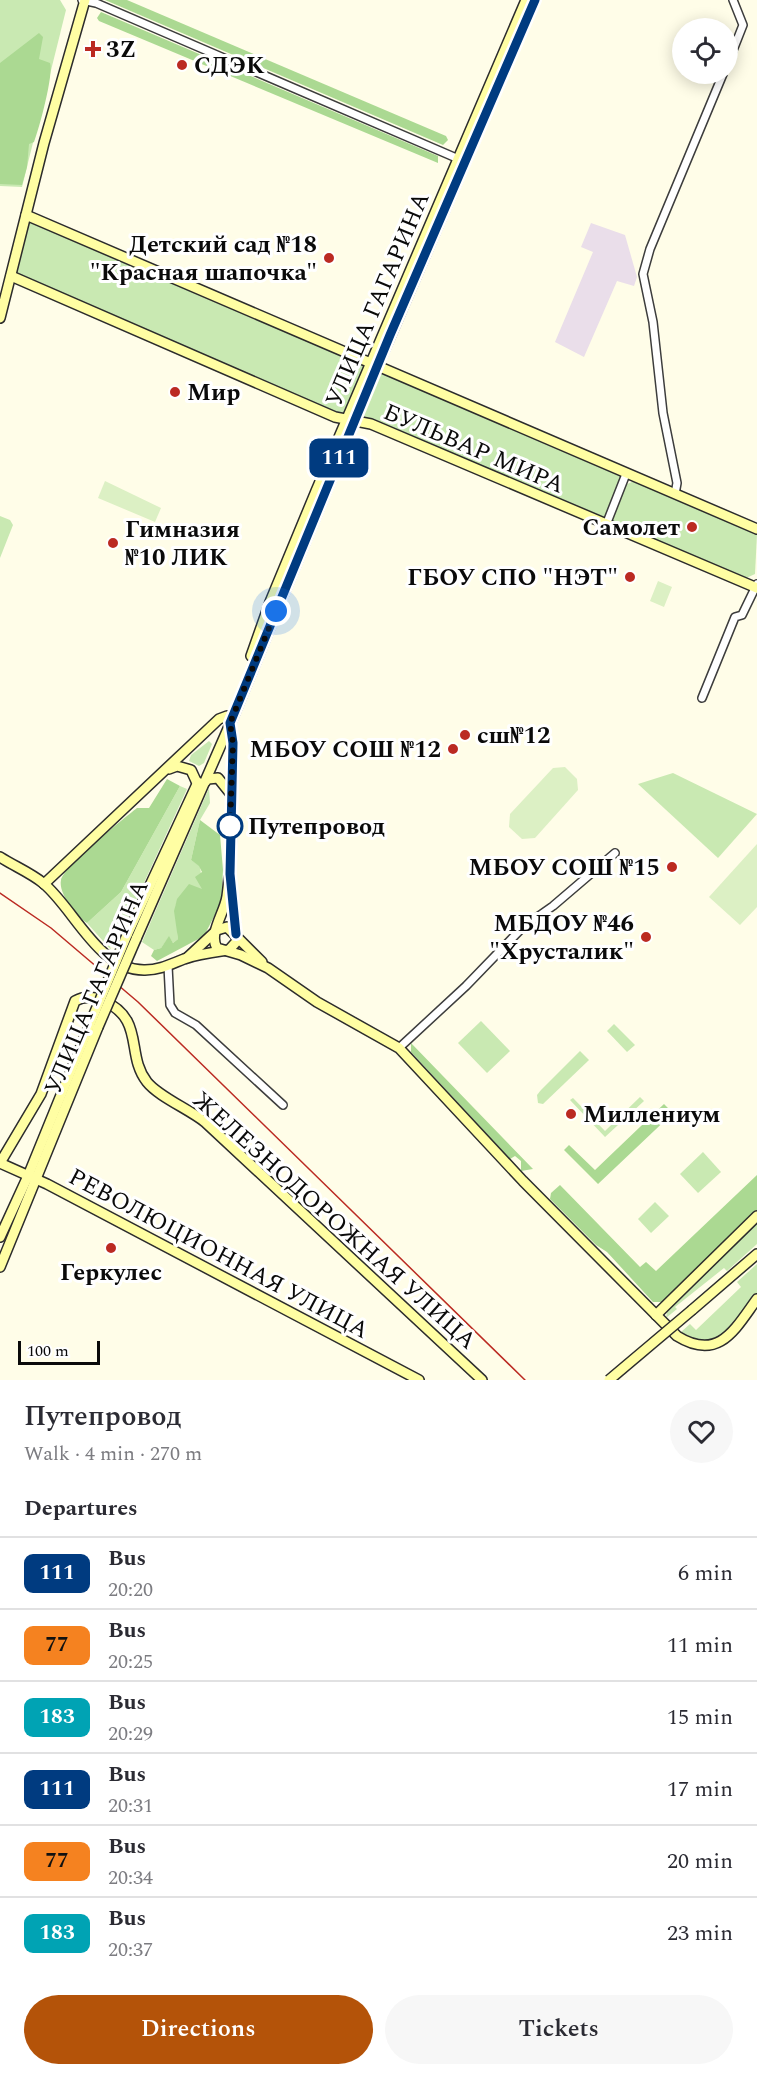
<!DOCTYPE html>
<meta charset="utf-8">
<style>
:root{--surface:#fff;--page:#f7f7f7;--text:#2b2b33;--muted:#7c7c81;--line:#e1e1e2;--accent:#b45309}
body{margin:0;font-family:Spectral,serif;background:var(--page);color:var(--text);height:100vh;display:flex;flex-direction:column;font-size:22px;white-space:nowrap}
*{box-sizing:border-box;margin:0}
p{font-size:20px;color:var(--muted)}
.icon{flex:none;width:33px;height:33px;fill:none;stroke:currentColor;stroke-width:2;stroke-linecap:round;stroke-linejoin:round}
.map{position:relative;height:1380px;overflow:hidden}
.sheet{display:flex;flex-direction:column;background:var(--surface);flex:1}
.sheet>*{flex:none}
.badge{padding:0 12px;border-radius:9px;font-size:21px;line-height:39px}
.buttons{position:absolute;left:672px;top:18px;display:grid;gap:12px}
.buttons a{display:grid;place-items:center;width:66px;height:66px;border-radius:50%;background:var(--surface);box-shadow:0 3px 15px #0003;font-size:30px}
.scale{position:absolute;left:18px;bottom:15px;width:82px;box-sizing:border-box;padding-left:6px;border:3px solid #0a0a0a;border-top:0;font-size:16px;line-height:21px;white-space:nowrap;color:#0a0a0a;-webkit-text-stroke:4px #fff;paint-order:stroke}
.you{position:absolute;width:30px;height:30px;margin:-15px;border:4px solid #fff;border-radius:50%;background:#1a73e8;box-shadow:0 0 0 9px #1a73e833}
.map>.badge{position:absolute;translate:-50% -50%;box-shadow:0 0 0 3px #fff}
h2{padding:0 24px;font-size:22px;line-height:54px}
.round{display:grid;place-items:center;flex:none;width:63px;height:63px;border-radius:32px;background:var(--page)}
.head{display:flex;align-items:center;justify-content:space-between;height:102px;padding:0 24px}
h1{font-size:28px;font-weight:600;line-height:45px}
.action{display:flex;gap:12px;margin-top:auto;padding:12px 24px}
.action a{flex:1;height:69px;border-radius:36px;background:var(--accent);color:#fff;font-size:24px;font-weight:600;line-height:69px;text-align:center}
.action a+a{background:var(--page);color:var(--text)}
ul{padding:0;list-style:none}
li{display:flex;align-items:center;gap:18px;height:72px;padding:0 24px;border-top:2px solid var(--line)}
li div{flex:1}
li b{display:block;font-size:22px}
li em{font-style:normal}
li .badge{min-width:66px;font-weight:700;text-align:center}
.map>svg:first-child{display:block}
.industrial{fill:#eadeea}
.green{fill:#c9e9b2}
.forest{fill:#abd992}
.pitch{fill:#dcf0c4}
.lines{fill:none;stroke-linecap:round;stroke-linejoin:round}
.street-casing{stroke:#3d3d3d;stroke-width:10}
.secondary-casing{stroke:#2c2c2c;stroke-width:12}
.street{stroke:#fff;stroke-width:7}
.secondary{stroke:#fffea3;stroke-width:9}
.rail{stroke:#bb2a22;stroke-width:1.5}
.secondary-bridge-casing{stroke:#2c2c2c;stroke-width:12;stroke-linecap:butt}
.secondary-bridge{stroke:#fffea3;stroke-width:9}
.line-casing{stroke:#fff;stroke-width:14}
.line{stroke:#003b80;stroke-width:9}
.walk{stroke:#0a0a0a;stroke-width:6;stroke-dasharray:0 10.8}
.poi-dot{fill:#bb2a22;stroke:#fff;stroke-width:2}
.stop-dot{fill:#fff;stroke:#003b80;stroke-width:3}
.labels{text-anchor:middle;stroke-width:6;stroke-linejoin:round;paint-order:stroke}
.poi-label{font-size:24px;font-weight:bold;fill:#0a0a0a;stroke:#fff;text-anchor:start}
.street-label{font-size:24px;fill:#0a0a0a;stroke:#fff}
.stop-label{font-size:24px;font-weight:bold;fill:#0a0a0a;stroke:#fff;text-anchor:start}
</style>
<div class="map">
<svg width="757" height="1380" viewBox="0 0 757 1380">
<rect width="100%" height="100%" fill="#fffde8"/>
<polygon class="industrial" points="591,223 625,235 637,277 634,286 617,281 584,357 555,342 593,252 581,247"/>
<g class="green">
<polygon points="0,0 60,0 66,10 22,187 0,186"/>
<polygon points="26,215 626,474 606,525 371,424 350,421 11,276"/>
<polygon points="634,481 757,534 755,574 744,579 611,521 625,485"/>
<polygon points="0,516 10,520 13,525 0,558"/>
<polygon points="209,741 212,744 204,763 199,766 189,761 191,755"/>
<polygon points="673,773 757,814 718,858 638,784"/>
<polygon points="180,786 187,789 121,933 112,932 109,942 111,950 87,923 121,892"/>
<path d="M209 788 210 803 200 820 191 860 200 866 203 890C164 896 178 909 178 939L173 943 169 937 161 948 154 950 142 942Z"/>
<polygon points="481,1021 510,1051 487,1073 458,1043"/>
<polygon points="614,1024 635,1045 627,1052 607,1031"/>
<polygon points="580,1051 589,1060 543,1104 538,1103 537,1095 541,1090"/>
<polygon points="640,1097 644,1101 605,1137 570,1100 573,1098 605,1131"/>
<polygon points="703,1152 721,1172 698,1193 680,1174"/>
<polygon points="655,1202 669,1216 651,1233 638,1219"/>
<polygon points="757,1222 757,1244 727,1271 724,1268 675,1307 677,1309 666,1318 667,1312"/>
<path d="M757 1264C757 1273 757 1285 757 1293 755 1299 748 1307 744 1313 728 1335 706 1351 681 1332L690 1324 696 1330 741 1287 737 1282Z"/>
</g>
<g class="forest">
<polygon points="105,0 127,0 446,136 448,140 443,145"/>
<polygon points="101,12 438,156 438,163 99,21 97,18"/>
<path d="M39 33 43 37 39 59 50 63C54 74 39 129 34 142L29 144 27 167 22 185 0 184V63Z"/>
<path d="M167 779 180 786 121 892 87 923C76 916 58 893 61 880 65 865 122 820 137 808H149Z"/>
<polygon points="200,820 220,835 223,870 221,903 204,936 157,961 151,956 154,950 161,948 169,936 173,943 178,939 174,911 177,899 189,884 202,889 195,877 202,872 199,866 191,860"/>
<polygon points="411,1043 533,1169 521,1171 521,1161 515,1156 510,1159 411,1052"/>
<polygon points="664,1104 673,1113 598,1184 564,1150 569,1145 595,1170"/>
<polygon points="757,1175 757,1213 663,1302 653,1302 607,1252 596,1245 550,1199 551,1193 560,1185 640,1267 646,1262 656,1271"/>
</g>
<g class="pitch">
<polygon points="105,481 161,508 155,522 98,498"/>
<polygon points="658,581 672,587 664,607 650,601"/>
<polygon points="565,767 577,779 578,790 535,838 522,839 509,827 510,814 553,768"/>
<polygon points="757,844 757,907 740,925 709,897"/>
</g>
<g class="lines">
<defs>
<g id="street">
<polyline points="82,0 96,3 461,160"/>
<polyline points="728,63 743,25 733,0"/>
<polyline points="675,494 677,483 663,413 653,322 643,274 650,249 723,74"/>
<polyline points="606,525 626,474"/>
<polyline points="702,698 735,617 742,615 757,584"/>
<polyline points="168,966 170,1005 175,1013 196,1025 283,1105"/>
<polyline points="399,1048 466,986 523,927 553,906 615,853"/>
</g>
<g id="secondary">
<polyline points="26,215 757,529"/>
<polyline points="11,276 335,417 371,424 757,588"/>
<polyline points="0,318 44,143 85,0"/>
<polyline points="251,656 270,602 316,491 526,0"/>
<path d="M230 723 233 743C230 794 234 846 227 896 225 912 208 934 217 948L241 955 268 968 317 1002 399 1048 523 1181 677 1336C719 1362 735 1329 757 1299"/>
<polyline points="169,769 177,766 191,770 197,783"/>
<polyline points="204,783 208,779 218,778 230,793"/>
<path d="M0 857C14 866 31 873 43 883 74 908 98 971 145 970 160 970 171 964 184 959 198 954 215 952 229 950L237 941 232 892"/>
<polyline points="44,884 219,719 227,716"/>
<polyline points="127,935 198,782"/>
<polyline points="136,939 234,715 378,365 535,0"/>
<polyline points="188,957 217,930 227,927 262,962"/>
<path d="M0 1163 41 1094 75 1001C84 996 92 996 102 1000 146 1019 125 1054 147 1082 159 1097 189 1109 205 1122L482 1380"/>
<polyline points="0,1163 47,1184 419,1380"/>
<polyline points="0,1237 28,1176 90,1024"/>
<polyline points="0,1267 98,1027"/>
<polyline points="692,1310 757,1254"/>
<polyline points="656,1315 757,1216"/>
</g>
</defs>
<use href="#street" class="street-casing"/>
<use href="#secondary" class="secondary-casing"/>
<use href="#street" class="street"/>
<use href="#secondary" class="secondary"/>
<polyline class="rail" points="0,893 51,928 138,1002 525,1380"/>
<defs>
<g id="secondary-bridge">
<polyline points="90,1024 127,935"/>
<polyline points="98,1027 136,939"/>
<polyline points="609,1380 692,1310"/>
</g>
</defs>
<use href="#secondary-bridge" class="secondary-bridge-casing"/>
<use href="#secondary-bridge" class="secondary-bridge"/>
</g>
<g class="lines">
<defs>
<polyline id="line" points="236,934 230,874 233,743 230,723 390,335 535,0"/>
</defs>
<use href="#line" class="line-casing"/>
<use href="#line" class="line"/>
<polyline class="walk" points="230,826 233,743 230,723 276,611"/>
</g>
<g class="poi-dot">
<path d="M90 40h6v6h6v6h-6v6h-6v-6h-6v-6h6z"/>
<circle cx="182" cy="65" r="6"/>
<circle cx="329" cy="258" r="6"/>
<circle cx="175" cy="392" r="6"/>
<circle cx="692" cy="527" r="6"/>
<circle cx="113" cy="543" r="6"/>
<circle cx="630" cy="577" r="6"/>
<circle cx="465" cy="735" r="6"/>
<circle cx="453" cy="749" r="6"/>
<circle cx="672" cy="867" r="6"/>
<circle cx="646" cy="937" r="6"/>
<circle cx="571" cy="1114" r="6"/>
<circle cx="111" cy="1248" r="6"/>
</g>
<circle class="stop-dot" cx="230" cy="826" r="12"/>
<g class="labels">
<g class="poi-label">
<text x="106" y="57">3Z</text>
<text x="194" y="73">СДЭК</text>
<text x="317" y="252" text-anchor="end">Детский сад №18<tspan x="317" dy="28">"Красная шапочка"</tspan></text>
<text x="187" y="400">Мир</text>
<text x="680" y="535" text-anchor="end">Самолет</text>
<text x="125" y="537">Гимназия<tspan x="125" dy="28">№10 ЛИК</tspan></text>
<text x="618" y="585" text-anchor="end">ГБОУ СПО "НЭТ"</text>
<text x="477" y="743">сш№12</text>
<text x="441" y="757" text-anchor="end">МБОУ СОШ №12</text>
<text x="660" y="875" text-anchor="end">МБОУ СОШ №15</text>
<text x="634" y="931" text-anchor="end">МБДОУ №46<tspan x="634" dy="28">"Хрусталик"</tspan></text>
<text x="583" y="1122">Миллениум</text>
<text x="111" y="1280" text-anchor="middle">Геркулес</text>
</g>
<g class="street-label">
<text transform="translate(377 299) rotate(-67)" y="8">УЛИЦА ГАГАРИНА</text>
<text transform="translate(474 448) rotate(23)" y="8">БУЛЬВАР МИРА</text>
<text transform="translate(96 987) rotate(-67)" y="8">УЛИЦА ГАГАРИНА</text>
<text transform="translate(335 1220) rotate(42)" y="8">ЖЕЛЕЗНОДОРОЖНАЯ УЛИЦА</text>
<text transform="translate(219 1253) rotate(28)" y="8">РЕВОЛЮЦИОННАЯ УЛИЦА</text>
</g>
<g class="stop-label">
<text x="248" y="834">Путепровод</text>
</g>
</g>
</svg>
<div class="buttons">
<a><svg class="icon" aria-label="locate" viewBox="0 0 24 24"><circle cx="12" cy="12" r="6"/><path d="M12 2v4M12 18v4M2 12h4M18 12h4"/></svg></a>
</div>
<div class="scale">100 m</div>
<div class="you" style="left:276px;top:611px"></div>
<b class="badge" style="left:339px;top:458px;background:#003b80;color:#fff">111</b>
</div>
<section class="sheet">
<div class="head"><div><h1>Путепровод</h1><p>Walk · 4 min · 270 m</p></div><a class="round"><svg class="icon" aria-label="heart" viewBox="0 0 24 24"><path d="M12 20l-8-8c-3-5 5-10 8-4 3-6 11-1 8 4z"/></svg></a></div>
<h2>Departures</h2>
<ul>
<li><span class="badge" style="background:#003b80;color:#fff">111</span><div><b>Bus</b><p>20:20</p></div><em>6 min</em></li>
<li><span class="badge" style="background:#f58220;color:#111">77</span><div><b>Bus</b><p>20:25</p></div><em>11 min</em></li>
<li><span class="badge" style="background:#00a3b4;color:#fff">183</span><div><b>Bus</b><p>20:29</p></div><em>15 min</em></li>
<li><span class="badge" style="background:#003b80;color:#fff">111</span><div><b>Bus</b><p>20:31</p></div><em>17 min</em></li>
<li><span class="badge" style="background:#f58220;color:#111">77</span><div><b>Bus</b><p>20:34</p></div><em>20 min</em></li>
<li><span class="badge" style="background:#00a3b4;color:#fff">183</span><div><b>Bus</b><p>20:37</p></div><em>23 min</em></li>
</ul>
<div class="action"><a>Directions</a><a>Tickets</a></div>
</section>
